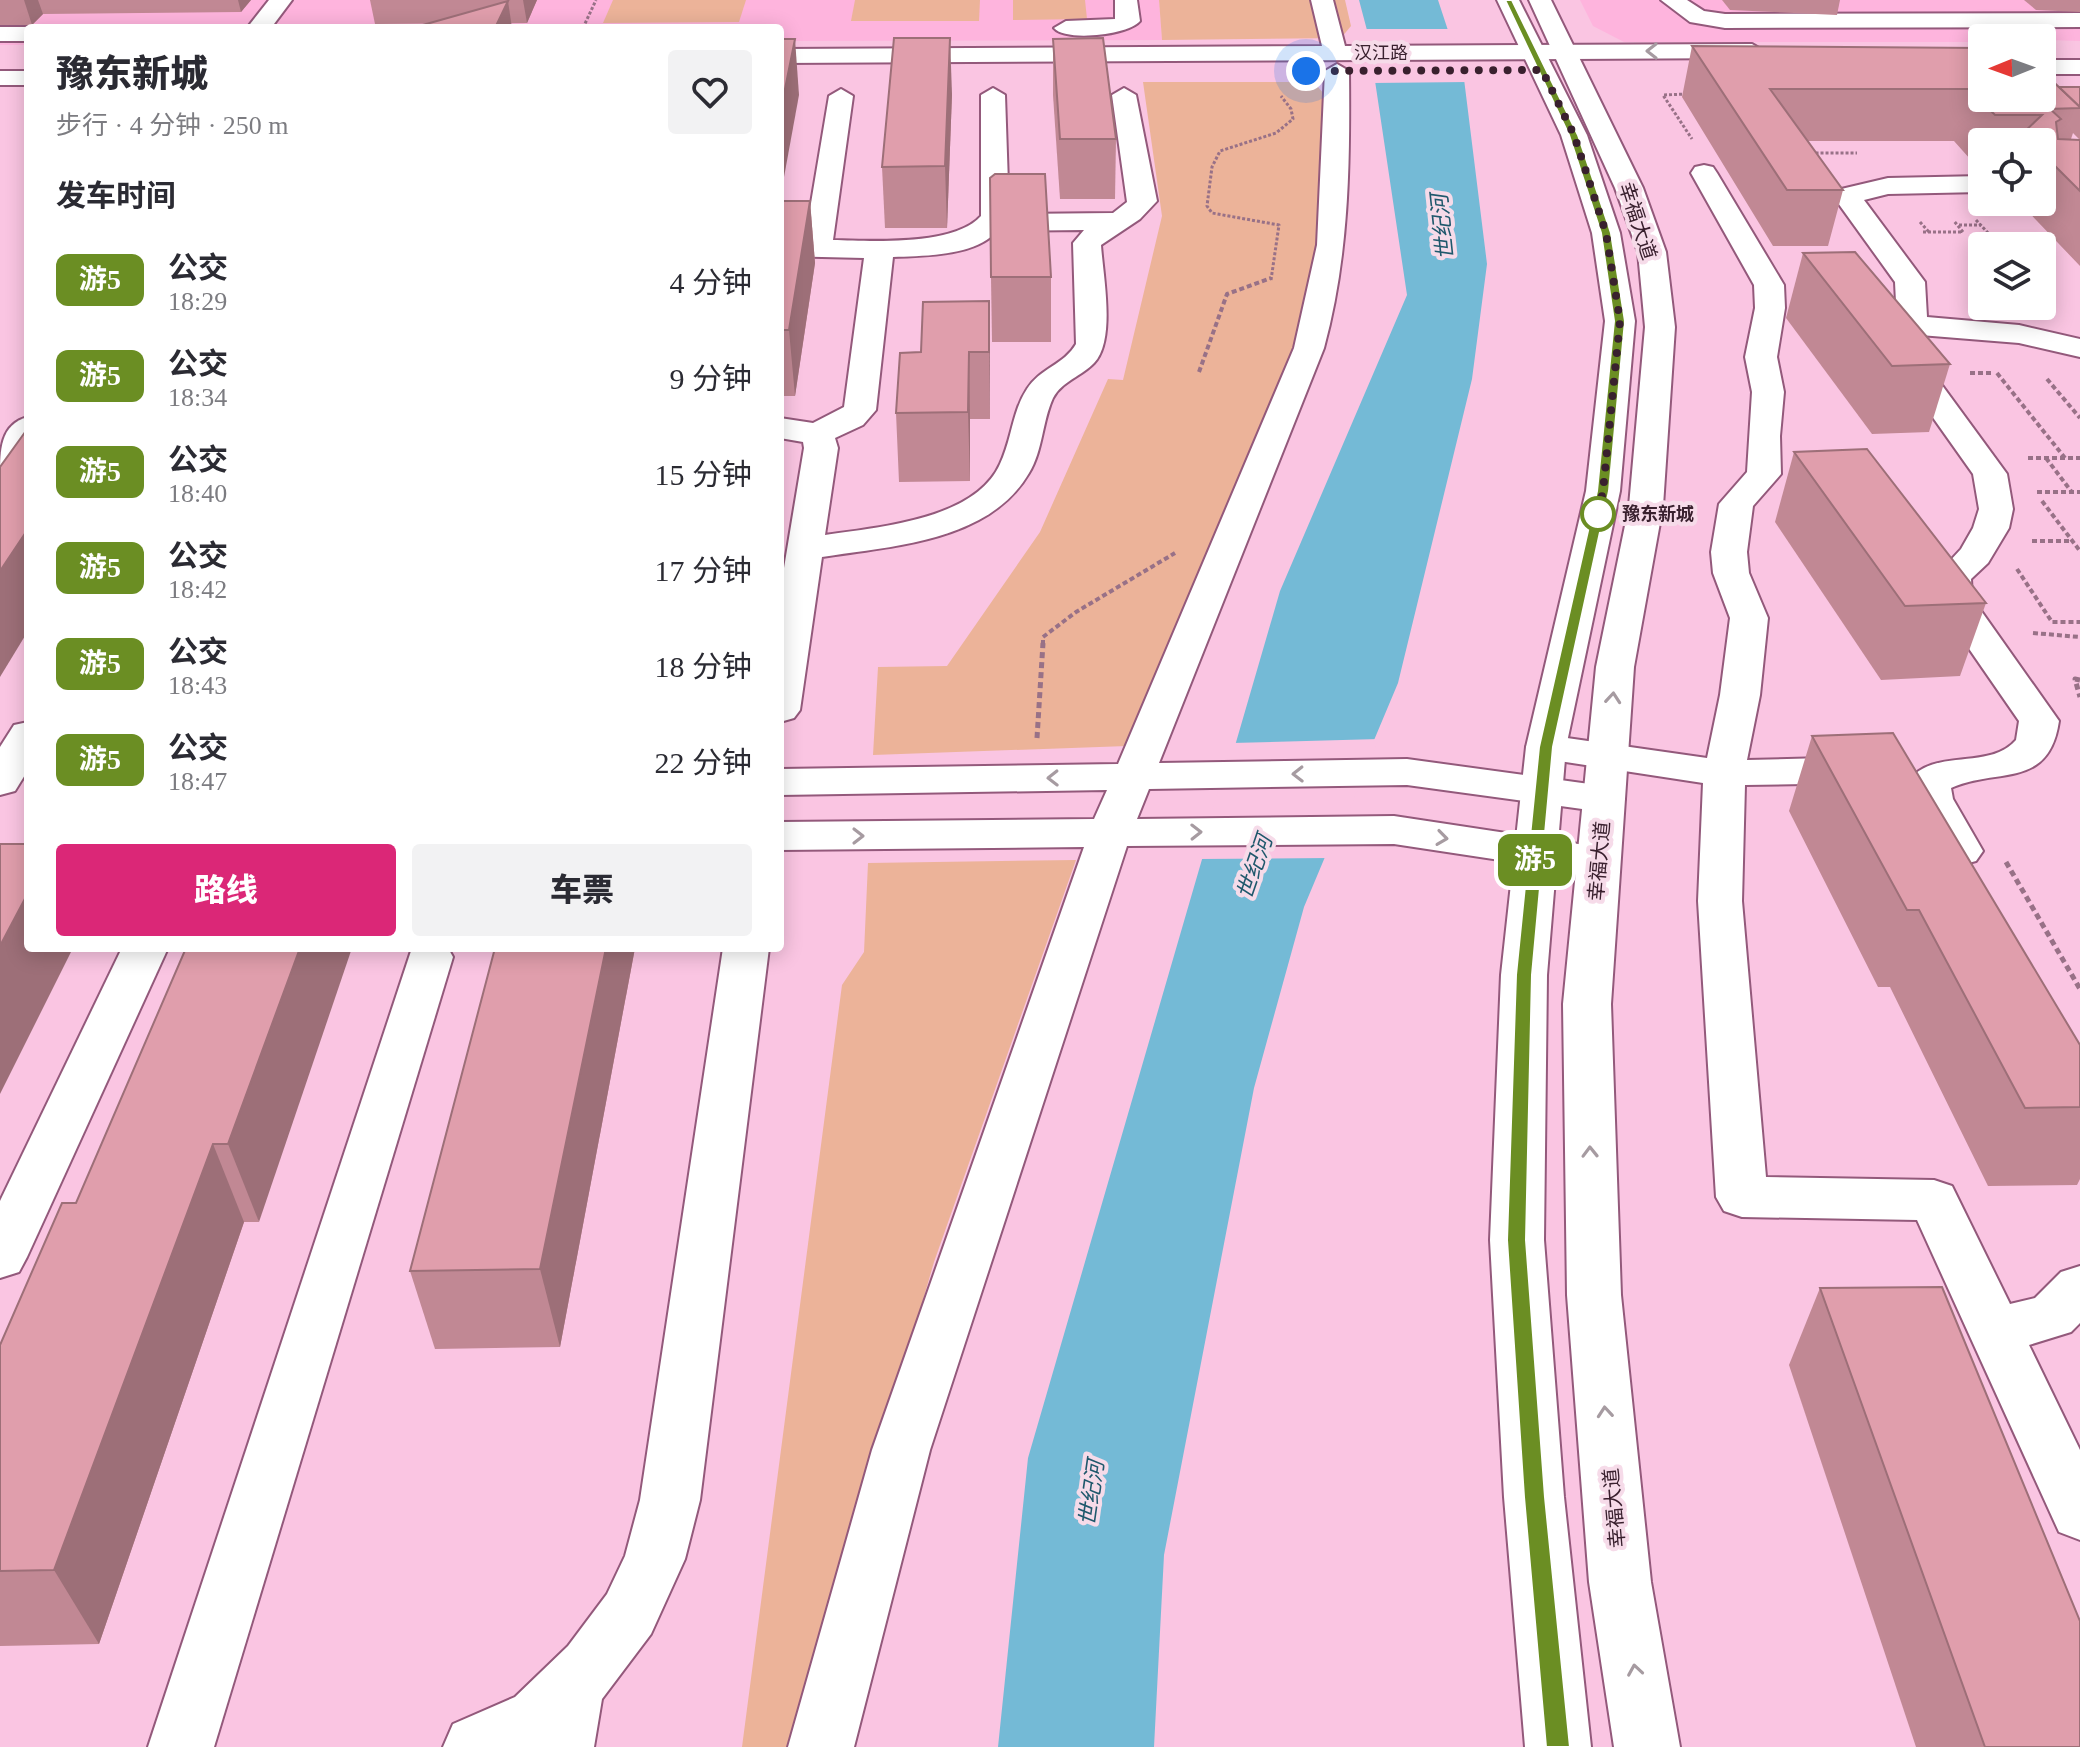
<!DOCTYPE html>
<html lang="zh">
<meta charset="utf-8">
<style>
:root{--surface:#fff;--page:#f2f2f3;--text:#2b2b33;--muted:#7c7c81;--accent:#db2777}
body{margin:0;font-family:"Times New Roman","Noto Sans SC",serif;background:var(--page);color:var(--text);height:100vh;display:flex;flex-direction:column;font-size:30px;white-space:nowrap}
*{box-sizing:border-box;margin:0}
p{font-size:26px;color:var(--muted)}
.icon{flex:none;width:44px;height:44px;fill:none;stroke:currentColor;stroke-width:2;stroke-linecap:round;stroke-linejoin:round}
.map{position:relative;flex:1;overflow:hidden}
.sheet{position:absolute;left:24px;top:24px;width:760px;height:928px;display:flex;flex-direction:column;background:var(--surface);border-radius:8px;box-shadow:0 4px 20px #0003}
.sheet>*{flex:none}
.badge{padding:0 16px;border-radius:12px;font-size:28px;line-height:52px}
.needle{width:52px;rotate:269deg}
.fabs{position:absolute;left:1968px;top:24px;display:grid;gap:16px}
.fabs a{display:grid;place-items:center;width:88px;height:88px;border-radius:8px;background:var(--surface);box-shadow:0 4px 20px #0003;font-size:40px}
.you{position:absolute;width:40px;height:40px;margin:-20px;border:6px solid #fff;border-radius:50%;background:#1a73e8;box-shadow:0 0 0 12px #1a73e833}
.map>.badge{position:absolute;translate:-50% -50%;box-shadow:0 0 0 4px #fff}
h2{padding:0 32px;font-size:30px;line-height:72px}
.round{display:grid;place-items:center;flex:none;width:84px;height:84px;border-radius:8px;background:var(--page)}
.headline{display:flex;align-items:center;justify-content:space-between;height:136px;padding:0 32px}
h1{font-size:38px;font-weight:800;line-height:60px}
.action{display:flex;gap:16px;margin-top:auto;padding:16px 32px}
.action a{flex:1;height:92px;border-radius:8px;background:var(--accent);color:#fff;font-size:32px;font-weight:800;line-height:92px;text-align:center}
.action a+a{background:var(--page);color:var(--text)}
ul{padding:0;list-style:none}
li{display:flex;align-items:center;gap:24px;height:96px;padding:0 32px}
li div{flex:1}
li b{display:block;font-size:30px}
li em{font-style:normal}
li .badge{min-width:88px;font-weight:700;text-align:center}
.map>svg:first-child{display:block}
.built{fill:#feb4dd}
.green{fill:#ecb399}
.water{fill:#74bad6}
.pier{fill:#fac5e2}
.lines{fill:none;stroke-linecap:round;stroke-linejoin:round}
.minor-casing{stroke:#93597b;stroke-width:4}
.major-casing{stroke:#93597b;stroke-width:4}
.path-far2{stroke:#987187;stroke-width:3;stroke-dasharray:3 2;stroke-linecap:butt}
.path-far1{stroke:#987187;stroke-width:4;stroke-dasharray:5 3;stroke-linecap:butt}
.path{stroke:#987187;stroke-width:5;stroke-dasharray:6 4;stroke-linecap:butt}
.minor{fill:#fff;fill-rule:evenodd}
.major{fill:#fff;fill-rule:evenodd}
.wall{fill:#c18894;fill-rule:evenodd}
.shaded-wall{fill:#9d6f78}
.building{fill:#e09eac;stroke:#9d6f78;stroke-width:2}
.oneway{stroke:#a69ba1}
.line{fill:#6b8e23;stroke:#fff;stroke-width:2}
.walk{stroke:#39202e;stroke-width:8;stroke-dasharray:0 14.4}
.stop-dot{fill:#fff;stroke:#6b8e23;stroke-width:4}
.labels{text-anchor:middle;stroke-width:8;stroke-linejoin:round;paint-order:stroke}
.far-street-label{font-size:18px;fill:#39202e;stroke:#f6dbe9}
.far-stop-label{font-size:18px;font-weight:bold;fill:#39202e;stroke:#f6dbe9;text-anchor:start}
.street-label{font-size:20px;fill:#39202e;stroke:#f6dbe9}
.water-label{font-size:22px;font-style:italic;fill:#1f586c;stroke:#f6dbe9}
</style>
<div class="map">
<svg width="2080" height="1747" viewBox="0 0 2080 1747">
<rect width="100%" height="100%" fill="#fac5e2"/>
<g class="built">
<polygon points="0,0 1159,0 1162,40 780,41 780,28 28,28 28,45 0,45"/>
<polygon points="1580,0 2080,0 2080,41 1982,38 1982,42 1624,42 1593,26"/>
</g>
<g class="green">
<polygon points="613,0 746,0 739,22 603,23"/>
<polygon points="855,0 980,0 979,21 851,21"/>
<polygon points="1013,0 1085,0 1087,19 1013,20"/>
<polygon points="1159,0 1345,0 1351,26 1341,38 1162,40"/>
<polygon points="1143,82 1302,82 1318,87 1324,94 1320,236 1293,347 1127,746 873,755 878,667 947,666 1040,532 1108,379 1123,380 1162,216"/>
<polygon points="1076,860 934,1262 815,1673 799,1747 742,1747 842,985 864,952 868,863"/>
</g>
<polygon class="water" points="1359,0 1438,0 1464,79 1487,264 1472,379 1398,683 1304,907 1254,1088 1164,1555 1154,1747 998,1747 1028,1458 1280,591 1407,295 1368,34"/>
<g class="pier">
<polygon points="1363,29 1452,29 1468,82 1372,83"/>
<polygon points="1379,739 1329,858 1198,859 1232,743"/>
</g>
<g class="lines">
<defs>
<g id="minor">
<polygon points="269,0 292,0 271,28 247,28"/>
<path d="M1115 0H1137L1140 21C1129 35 1065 42 1054 28L1066 21 1115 19Z"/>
<polygon points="1311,0 1333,0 1345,46 1752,44 1764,51 1752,58 780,63 780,49 1322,46"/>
<polygon points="1661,0 1687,0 1704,11 1725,14 2080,13 2080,27 1725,28 1690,22"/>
<polygon points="0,27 28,27 32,28 28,28 28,41 0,41"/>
<rect x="2042" y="60" width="38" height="14"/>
<path d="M1337 64 1349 71C1350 165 1349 256 1324 348L1159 763 1407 759 1604 786 1619 790 1625 799 1619 808 1604 812 1407 785 1149 789 1137 819 1394 816 1598 847 1613 851 1620 861 1613 871 1598 875 1394 844 1127 846 930 1450 854 1747H788L872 1450 1084 847 780 850V822L1094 819 1107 790 780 795V769L1118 764 1294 348 1317 245 1325 71Z"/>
<rect x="0" y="71" width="28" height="14"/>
<path d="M993 88 1005 95 1009 214 1113 213 1127 202 1112 95 1124 88 1136 95 1157 201 1140 219 1101 245C1103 276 1116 340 1094 363 1082 376 1062 381 1053 398 1042 422 1043 450 1029 473 989 542 892 546 822 557L800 710 794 718 780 722V592L804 448 803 442 780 438V418L813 423 844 407 864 258 780 256V238L805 239 829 96 841 89 853 96 833 240C872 241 954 246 981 216V95ZM1084 230 1073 243 1076 344C1065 364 1039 369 1027 389 1012 412 1012 439 1000 464 975 520 878 527 825 535L838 448 835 438 863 425 876 410 893 257C923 256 976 256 997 231Z"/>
<polygon points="1704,165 1713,167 1717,173 1784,285 1785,308 1777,357 1784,392 1780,436 1781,474 1753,506 1747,552 1749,573 1768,618 1760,695 1747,760 1862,757 1877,761 1883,770 1877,779 1862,783 1745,785 1742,901 1766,1177 1934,1180 1952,1186 2010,1304 2035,1298 2061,1272 2080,1266 2080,1323 2071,1332 2029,1345 2080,1450 2080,1540 2059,1532 1917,1220 1742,1217 1724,1211 1716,1197 1698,901 1703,783 1546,759 1532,756 1526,747 1532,738 1546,735 1707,758 1720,695 1730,618 1713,573 1711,552 1719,504 1747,472 1752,392 1745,357 1755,308 1754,285 1691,173 1695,167"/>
<path d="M1982 176V192L1888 194 1864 200 1925 282 1927 317 2019 325 2080 339V357L2019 343 1920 335 1914 347 2007 474 2013 509 2009 528 1988 563 1971 579 1972 598 2059 721C2049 790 1997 767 1951 788L1953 799 1983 851 1976 861 1961 865 1946 861C1930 837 1913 810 1908 782 1931 747 1990 771 2016 740L2019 721 1934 598 1935 577 1961 549 1973 528 1979 509 1973 474 1883 347 1884 339 1897 323 1895 282 1833 196 1837 190 1888 178Z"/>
<path d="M28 417V450L12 472 0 475C0 451 0 424 28 417Z"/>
<polygon points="28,722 28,770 15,791 0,795 0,747 14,725"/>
<polygon points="122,948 168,948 27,1257 19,1272 0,1278 0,1201"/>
<polygon points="412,948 448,948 453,957 214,1747 148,1747"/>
<polygon points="723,948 769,948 700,1500 685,1559 651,1634 602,1699 594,1747 443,1747 453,1724 515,1697 568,1646 607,1594 625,1556 640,1500"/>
</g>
<g id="major">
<polygon points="1497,0 1519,0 1587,135 1620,233 1635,321 1620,491 1566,747 1547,975 1544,1240 1564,1497 1591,1747 1525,1747 1504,1497 1490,1240 1501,975 1526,747 1586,491 1605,321 1592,233 1561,135"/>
<polygon points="1529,0 1551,0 1643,188 1666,252 1675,327 1663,506 1634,667 1611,1004 1621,1295 1651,1582 1680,1747 1614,1747 1589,1582 1567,1295 1563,1004 1596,667 1629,506 1645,327 1638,252 1615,188"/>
</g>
</defs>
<use href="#minor" class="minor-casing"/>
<use href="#major" class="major-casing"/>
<g class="path-far2">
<polyline points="583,28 596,0"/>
<polyline points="1687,94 1663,95 1692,139"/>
<polyline points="1817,157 1815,153 1857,153"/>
<polyline points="1976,220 2000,246"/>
<polyline points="1920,222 1929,232"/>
<polyline points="1959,225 1981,225"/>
<polyline points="1923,232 1963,232 1954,221"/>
<polyline points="1271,280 1279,225 1212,213 1207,206 1212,167 1220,151 1276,133 1293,119 1291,109 1281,96"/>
</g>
<g class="path-far1">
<polyline points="1199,372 1227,294 1271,278"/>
<polyline points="1970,373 1992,373"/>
<polyline points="1997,373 2065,458"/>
<polyline points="2047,379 2080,418"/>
<polyline points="2028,458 2080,458"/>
<polyline points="2046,458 2071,491"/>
<polyline points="2037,492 2080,492"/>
<polyline points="2042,501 2080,551"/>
<polyline points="2032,541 2071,541"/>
<polyline points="2017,569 2052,622 2080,622"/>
<polyline points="2033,633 2080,637"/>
<polyline points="1043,645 1043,637 1076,612 1175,553"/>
</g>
<g class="path">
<polyline points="2080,680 2075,679 2080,697"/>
<polyline points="1037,738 1043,643"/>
<polyline points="2006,862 2080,989"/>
</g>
<use href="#minor" class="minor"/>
<use href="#major" class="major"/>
</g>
<g class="wall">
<polygon points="0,0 251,0 241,12 43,14 32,25 0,25"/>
<polygon points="370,0 537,0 527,23 375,24"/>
<polygon points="1722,0 1840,0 1837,15 1730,10"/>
<polygon points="2024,0 2080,0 2080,12 2036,10"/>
<polygon points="1053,39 1116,139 1115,199 1060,199 1053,95"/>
<path d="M1692 46 1982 48V98L2059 87H2080V266L2019 202H2042V142H1982V169H1979L1954 141H1808L1843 190 1828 246H1773L1682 97ZM2073 133 2080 140 2071 139Z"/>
<polygon points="952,94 947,228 885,228 882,167"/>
<polygon points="780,201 810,201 815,263 795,396 780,396"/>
<polygon points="1803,253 1950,364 1929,432 1872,434 1786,318"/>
<polygon points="991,277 1051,277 1051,342 992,342"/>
<polygon points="989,301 990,419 970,419 970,481 899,482 896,413"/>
<polygon points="1794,452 1986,603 1960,676 1881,680 1775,522"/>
<polygon points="1812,736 2080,1045 2080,1179 2077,1185 1988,1186 1890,987 1878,987 1789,811"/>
<polygon points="186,948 259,1222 244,1222 99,1644 0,1646 0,1345 76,1203"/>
<polygon points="495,948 635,948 560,1347 435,1349 410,1271"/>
<polygon points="1820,1288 2080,1747 1916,1747 1789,1365"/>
</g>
<g class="shaded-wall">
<polygon points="24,0 38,0 43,14 32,25"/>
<polygon points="238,0 251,0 241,12"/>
<polygon points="523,0 537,0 527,23"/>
<polygon points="508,1 512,28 495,28"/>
<polygon points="950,38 952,94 947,228 945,166"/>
<polygon points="795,39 799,95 780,199 780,114"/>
<polygon points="810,201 815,263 795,396 789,330"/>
<polygon points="989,301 990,367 990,419 989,352"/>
<polygon points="969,352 970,419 970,481 968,412"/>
<polygon points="28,529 28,631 0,677 0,571"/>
<polygon points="28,893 28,948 73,948 0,1094 0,946"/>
<polygon points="300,948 352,948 259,1222 228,1144"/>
<polygon points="606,948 635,948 560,1347 540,1269"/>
<polygon points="213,1144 244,1222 99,1644 54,1570"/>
</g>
<g class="building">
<polygon points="508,1 495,28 412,28"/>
<polygon points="894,38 950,38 945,166 882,167"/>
<polygon points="1103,38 1116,139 1060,139 1053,39"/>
<polygon points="780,39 795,39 780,114"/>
<polygon points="1692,46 1982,48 1982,98 2042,98 2042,71 2080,107 2080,108 2050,109 2061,119 2056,122 2058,139 2080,140 2080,191 2042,153 2042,142 2031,142 2022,134 2042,115 1995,115 1969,89 1770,89 1843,190 1787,190"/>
<polygon points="2059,87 2080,87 2080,107"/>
<polygon points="995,174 1045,174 1051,277 991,277 990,178"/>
<polygon points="780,201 810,201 789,330 780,330"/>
<polygon points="1855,252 1950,364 1892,366 1803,253"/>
<polygon points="989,301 989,352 969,352 968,412 896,413 900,353 921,352 923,302"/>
<polygon points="28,428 28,529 0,571 0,467"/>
<polygon points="1867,449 1986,603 1905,606 1794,452"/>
<polygon points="1893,733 2080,1045 2080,1107 2025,1108 1919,910 1907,910 1812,736"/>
<polygon points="0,844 28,844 28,893 0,946"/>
<polygon points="186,948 300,948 228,1144 213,1144 54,1570 0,1571 0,1345 62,1203 76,1203"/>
<polygon points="495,948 606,948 540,1269 410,1271"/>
<polygon points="1942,1287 2080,1621 2080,1747 1985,1747 1820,1288"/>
</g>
<defs><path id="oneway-chevron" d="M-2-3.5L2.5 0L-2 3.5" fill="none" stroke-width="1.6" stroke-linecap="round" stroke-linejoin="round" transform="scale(2)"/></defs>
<g class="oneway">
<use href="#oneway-chevron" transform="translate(1652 51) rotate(180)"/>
<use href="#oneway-chevron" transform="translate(1613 698) rotate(-85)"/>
<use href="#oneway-chevron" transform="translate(1298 774) rotate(179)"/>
<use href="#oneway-chevron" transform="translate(1053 778) rotate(179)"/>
<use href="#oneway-chevron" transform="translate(1196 832) rotate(-1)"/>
<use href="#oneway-chevron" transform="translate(858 836)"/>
<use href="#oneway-chevron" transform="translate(1442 838) rotate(8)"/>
<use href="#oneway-chevron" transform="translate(1590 1152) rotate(-91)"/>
<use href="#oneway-chevron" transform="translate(1605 1412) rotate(-95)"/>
<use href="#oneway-chevron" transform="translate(1635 1670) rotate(-99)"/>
</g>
<polygon class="line" points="1505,0 1512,0 1578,135 1611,233 1625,321 1609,491 1553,747 1532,975 1526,1240 1545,1497 1570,1747 1546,1747 1524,1497 1507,1240 1516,975 1539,747 1597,491 1614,321 1601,233 1569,135"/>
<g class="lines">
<polyline class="walk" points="1306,71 1542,70 1574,135 1606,233 1620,321 1603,491 1597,520 1598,514"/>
</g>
<circle class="stop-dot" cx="1598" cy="514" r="16"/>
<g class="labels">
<g class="far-street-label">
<text x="1381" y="59">汉江路</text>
</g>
<g class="far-stop-label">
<text x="1622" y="520">豫东新城</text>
</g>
<g class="street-label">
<text transform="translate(1638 221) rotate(72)" y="7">幸福大道</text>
<text transform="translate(1599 861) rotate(-85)" y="7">幸福大道</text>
<text transform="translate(1614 1508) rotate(-95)" y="7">幸福大道</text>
</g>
<g class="water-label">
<text transform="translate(1442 227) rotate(-96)" y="8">世纪河</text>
<text transform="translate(1254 867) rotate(-71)" y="8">世纪河</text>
<text transform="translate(1091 1493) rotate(-82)" y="8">世纪河</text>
</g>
</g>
</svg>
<div class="fabs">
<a><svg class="needle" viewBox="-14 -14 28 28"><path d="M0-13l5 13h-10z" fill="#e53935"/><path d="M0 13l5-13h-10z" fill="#7c7c81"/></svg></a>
<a><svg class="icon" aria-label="locate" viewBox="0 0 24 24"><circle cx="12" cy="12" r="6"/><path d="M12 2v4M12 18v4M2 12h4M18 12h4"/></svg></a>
<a><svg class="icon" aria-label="layers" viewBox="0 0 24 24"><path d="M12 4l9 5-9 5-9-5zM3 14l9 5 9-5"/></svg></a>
</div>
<div class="you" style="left:1306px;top:71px"></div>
<b class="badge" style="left:1535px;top:860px;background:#6b8e23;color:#fff">游5</b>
<section class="sheet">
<div class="headline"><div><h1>豫东新城</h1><p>步行 · 4 分钟 · 250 m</p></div><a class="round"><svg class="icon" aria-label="heart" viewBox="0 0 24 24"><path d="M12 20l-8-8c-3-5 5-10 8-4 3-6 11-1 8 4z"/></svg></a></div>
<h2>发车时间</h2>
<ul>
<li><span class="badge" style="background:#6b8e23;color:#fff">游5</span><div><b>公交</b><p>18:29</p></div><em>4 分钟</em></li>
<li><span class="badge" style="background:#6b8e23;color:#fff">游5</span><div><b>公交</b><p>18:34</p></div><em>9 分钟</em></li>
<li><span class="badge" style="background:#6b8e23;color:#fff">游5</span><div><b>公交</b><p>18:40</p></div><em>15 分钟</em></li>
<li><span class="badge" style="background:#6b8e23;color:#fff">游5</span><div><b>公交</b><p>18:42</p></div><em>17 分钟</em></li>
<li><span class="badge" style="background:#6b8e23;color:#fff">游5</span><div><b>公交</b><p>18:43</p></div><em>18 分钟</em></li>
<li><span class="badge" style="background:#6b8e23;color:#fff">游5</span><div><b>公交</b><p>18:47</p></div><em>22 分钟</em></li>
</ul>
<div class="action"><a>路线</a><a>车票</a></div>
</section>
</div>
